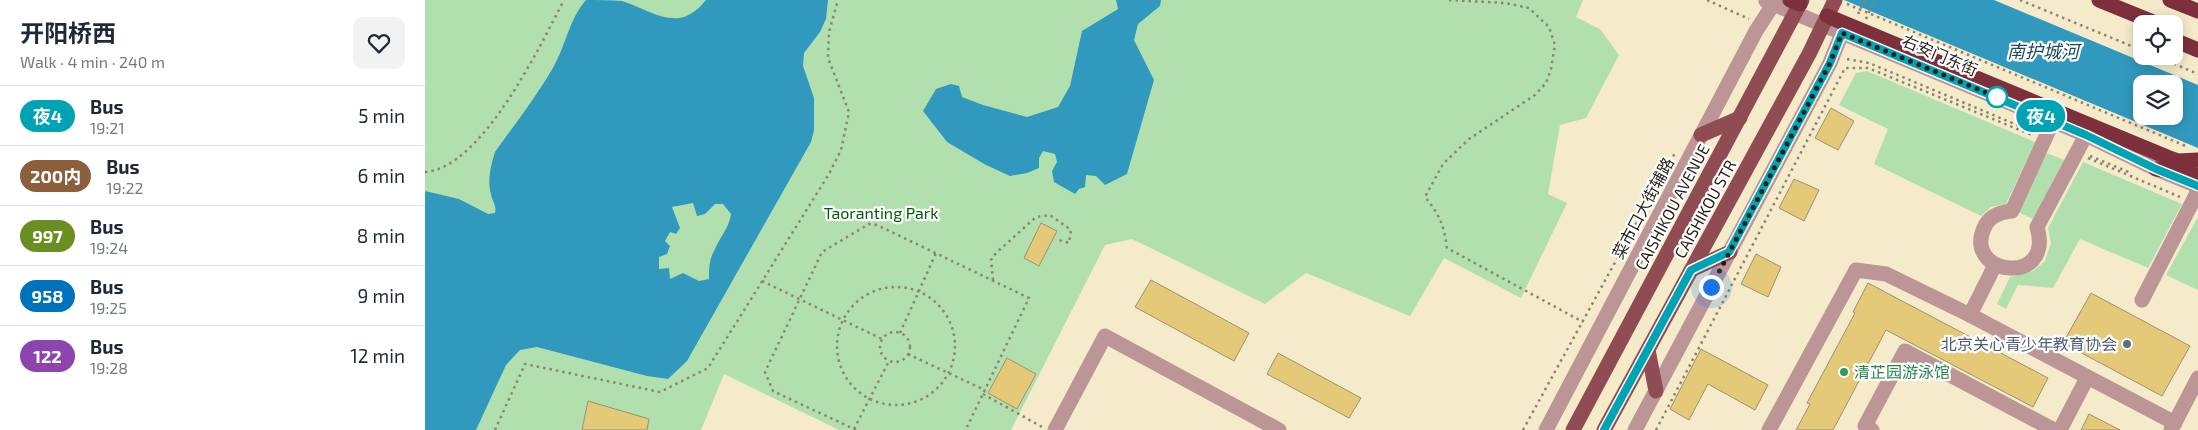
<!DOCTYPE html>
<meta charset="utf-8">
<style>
:root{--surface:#fff;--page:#f2f2f3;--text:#1f2937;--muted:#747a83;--line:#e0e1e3}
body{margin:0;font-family:"Exo 2","Noto Sans SC",sans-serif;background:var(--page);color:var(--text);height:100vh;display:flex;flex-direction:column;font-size:19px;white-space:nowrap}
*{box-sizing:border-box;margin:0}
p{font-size:16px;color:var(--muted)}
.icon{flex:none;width:28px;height:28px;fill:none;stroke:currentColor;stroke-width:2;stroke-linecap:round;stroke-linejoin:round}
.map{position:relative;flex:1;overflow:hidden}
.panel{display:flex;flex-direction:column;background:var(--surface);width:425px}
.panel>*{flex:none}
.badge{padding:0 10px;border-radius:16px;font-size:18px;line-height:32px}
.controls{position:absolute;left:1708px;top:15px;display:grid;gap:10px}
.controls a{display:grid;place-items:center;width:50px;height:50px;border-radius:10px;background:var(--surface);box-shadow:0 2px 12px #0003;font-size:25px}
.you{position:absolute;width:25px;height:25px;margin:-12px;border:4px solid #fff;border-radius:50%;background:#1a73e8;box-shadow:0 0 0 8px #1a73e833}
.map>.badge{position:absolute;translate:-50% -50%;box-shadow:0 0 0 2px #fff}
.round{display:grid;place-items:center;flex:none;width:52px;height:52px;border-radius:10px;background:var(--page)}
.summary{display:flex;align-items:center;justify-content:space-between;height:85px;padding:0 20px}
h1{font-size:24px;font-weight:700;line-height:38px}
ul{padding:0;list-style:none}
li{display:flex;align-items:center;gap:15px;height:60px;padding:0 20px;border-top:1px solid var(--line)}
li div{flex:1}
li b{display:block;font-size:19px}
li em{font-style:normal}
li .badge{min-width:55px;font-weight:700;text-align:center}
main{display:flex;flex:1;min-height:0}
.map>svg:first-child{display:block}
.green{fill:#b1e0ae}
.water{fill:#3199bd;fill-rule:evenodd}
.building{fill:#e4ca78;stroke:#9b9174}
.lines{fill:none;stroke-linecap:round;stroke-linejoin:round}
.path{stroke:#8c856f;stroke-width:2.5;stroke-dasharray:2.5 4;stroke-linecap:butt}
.minor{stroke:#bc9597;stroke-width:15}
.major{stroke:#8f4c53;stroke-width:15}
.highway{stroke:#7d303c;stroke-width:15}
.line-casing{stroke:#fff;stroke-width:11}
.line{stroke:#00a3b4;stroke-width:8}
.walk{stroke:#231f14;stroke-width:5;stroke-dasharray:0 9}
.stop-dot{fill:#fff;stroke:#00a3b4;stroke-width:2.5}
.service-dot{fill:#5c6f8a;stroke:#fff;stroke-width:2}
.leisure-dot{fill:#2e9e5b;stroke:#fff;stroke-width:2}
.labels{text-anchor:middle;stroke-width:4.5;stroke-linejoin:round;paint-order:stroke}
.street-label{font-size:16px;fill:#231f14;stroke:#fff}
.park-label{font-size:16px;fill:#025b06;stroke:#fff}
.service-label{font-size:16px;fill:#4e5e75;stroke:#fff;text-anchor:end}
.leisure-label{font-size:16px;fill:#27864d;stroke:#fff;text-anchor:start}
.water-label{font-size:18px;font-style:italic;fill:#204b5b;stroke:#fff}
</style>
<main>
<section class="panel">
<div class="summary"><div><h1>开阳桥西</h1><p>Walk · 4 min · 240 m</p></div><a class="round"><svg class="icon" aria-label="heart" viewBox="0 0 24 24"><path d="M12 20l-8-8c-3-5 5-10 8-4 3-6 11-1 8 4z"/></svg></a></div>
<ul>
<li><span class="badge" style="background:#00a3b4;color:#fff">夜4</span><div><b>Bus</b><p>19:21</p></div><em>5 min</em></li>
<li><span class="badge" style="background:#8b5e3c;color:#fff">200内</span><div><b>Bus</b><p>19:22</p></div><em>6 min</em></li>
<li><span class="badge" style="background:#6b8e23;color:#fff">997</span><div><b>Bus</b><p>19:24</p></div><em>8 min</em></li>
<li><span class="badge" style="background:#0072bc;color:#fff">958</span><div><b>Bus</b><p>19:25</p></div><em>9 min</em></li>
<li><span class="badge" style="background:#8e44ad;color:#fff">122</span><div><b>Bus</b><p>19:28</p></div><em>12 min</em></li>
</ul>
</section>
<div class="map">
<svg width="1773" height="430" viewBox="0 0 1773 430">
<rect width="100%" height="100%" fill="#f5ebcb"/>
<g class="green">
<polygon points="0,0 1158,0 1151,17 1175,29 1194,55 1161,118 1135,125 1123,194 1142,203 1096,298 1019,258 985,316 881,273 840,304 707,239 680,245 586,430 414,430 299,374 276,430 0,430"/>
<polygon points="1442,71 1610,142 1581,204 1566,207 1556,216 1449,164 1463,129 1414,105 1431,73"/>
<polygon points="1622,153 1639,160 1608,219 1593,212"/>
<polygon points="1658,162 1757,204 1723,268 1655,239 1628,288 1593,285 1581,309 1572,304 1585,277 1608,271 1620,261 1626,243 1623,228"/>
<polygon points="1773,217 1773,290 1741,275"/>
</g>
<g class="water">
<path d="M161 0C172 0 186 0 197 1 229 11 253 35 281 0H403L401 19 395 32 379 53 378 66 389 98V130L386 142 262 361 243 379 222 376 112 347 95 350 81 365 51 430H0V191L34 199 63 214 70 213C72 206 67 201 66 194 62 180 66 165 70 152 90 124 112 96 129 66 141 44 145 18 161 0ZM268 203 272 216 280 214 290 204H298L306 214C304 228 295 237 289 251 284 260 284 269 284 279L274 281 258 273 245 279 244 268 234 269V257L242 254 245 246 240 241 245 232 251 234 255 228 247 207Z"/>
<polygon points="691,0 736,0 735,6 713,24 709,40 729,80 702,174 680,185 671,176 661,175 660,187 654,189 650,194 629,182 627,171 632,162 630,154 618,151 614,158 614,168 602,173 585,176 561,165 522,142 498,111 511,89 526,84 534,86 537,97 558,105 602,117 633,107 645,86 657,31 693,9"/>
<path d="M1419 0H1569L1773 85V148ZM1716 84H1749V116H1716Z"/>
</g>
<g class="building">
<polygon points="1406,108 1429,121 1413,150 1390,138"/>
<polygon points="1369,179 1394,190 1379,221 1354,208"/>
<polygon points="616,223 632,231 614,266 599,258"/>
<polygon points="1331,254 1356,267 1343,297 1316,284"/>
<polygon points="726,280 824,333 809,361 710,307"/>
<polygon points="1443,283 1623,378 1608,407 1461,330 1408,430 1371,430 1385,404 1382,403 1430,313 1428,312"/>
<polygon points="1666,293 1765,346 1737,396 1638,343"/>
<polygon points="1276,349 1343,385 1330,410 1283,384 1264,420 1245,409"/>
<polygon points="853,353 936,398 924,418 842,374"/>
<polygon points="582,358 611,374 592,409 563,393"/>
<polygon points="163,401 224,419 222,430 157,430"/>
<polygon points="1664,414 1695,430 1656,430"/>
</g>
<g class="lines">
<g class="path">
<path d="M1024 0 1080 3 1104 8 1124 27 1130 45 1126 69 1121 83 1110 95 1044 139 1018 164 1000 197C1014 214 1019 225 1022 248L1158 322"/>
<polyline points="1282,0 1324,19"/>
<polyline points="1595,0 1716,50"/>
<polyline points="1422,4 1763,147"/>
<polyline points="1433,14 1440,0"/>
<polyline points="1441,19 1449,0"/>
<polyline points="1731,56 1773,74"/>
<polyline points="1422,59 1444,63 1609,132"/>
<polyline points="1665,156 1706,173"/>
<polyline points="1663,158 1755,197"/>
<path d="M0 172C57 168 115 46 139 0"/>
<polyline points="568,280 566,260 571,253 611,217 625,215 646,230 644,243 634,240"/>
<polyline points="337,281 457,339"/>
<circle cx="471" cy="346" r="59"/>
<circle cx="470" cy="347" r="15"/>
<polyline points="475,333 511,253"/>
<polyline points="483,354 560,390"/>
<polyline points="558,394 617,427"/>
<polyline points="429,429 464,361"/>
<polyline points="70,430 100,364 235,392 283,368 404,174 416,150 424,112 403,58 404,32 413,0"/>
<polyline points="431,430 348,391 340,372 397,252 444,224 452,225 604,298 542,427"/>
<polyline points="1098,430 1250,153"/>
<polyline points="1231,430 1420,68 1443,68 1607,135"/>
</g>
<g class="minor">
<polyline points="1341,1 1661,135 1731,169 1773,186"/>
<path d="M1628 121 1587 211C1575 212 1564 216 1559 228 1538 276 1630 287 1612 227L1661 135"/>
<polyline points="1717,300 1773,191"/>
<polyline points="1545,315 1570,265"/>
<polyline points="630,430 680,336 854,430"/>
<polyline points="1121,430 1331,31 1351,0"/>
<polyline points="1210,430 1405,63 1417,33"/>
<polyline points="1344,430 1431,270 1461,274 1545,315 1750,423"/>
<polyline points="1447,430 1440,426 1480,351 1629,430"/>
<polyline points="1635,430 1662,378"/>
<polyline points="1746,430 1773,378"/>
</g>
<g class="major">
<polyline points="1276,135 1315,118"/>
<polyline points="1266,270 1305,252"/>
<polyline points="1223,350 1231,391"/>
<polyline points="1148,430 1377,0"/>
<polyline points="1179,430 1384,54 1410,0"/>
</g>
<g class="highway">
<polyline points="1365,0 1375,4"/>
<polyline points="1674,0 1733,24"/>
<polyline points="1745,0 1773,11"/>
<polyline points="1402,16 1742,157 1753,161 1773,160"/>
<polyline points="1749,40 1773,50"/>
<polyline points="1731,169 1773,175"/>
</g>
</g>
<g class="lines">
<defs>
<polyline id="line" points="1179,430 1266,270 1304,252 1405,63 1417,33 1661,135 1731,169 1773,186"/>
</defs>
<use href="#line" class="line-casing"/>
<use href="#line" class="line"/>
<polyline class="walk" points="1286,287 1405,63 1417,33 1572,97"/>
</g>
<circle class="stop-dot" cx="1572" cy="97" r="10"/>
<circle class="service-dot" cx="1702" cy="344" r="5"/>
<circle class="leisure-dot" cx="1419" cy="372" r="5"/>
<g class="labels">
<g class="street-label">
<text transform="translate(1515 55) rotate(23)" y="6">右安门东街</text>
<text transform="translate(1247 207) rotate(-62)" y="6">CAISHIKOU AVENUE</text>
<text transform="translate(1218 208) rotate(-62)" y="6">菜市口大街辅路</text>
<text transform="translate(1280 209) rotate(-61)" y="6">CAISHIKOU STR</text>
</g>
<g class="park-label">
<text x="456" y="219">Taoranting Park</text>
</g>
<g class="service-label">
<text x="1692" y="350">北京关心青少年教育协会</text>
</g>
<g class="leisure-label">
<text x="1429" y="378">清芷园游泳馆</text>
</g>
<g class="water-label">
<text x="1618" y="58">南护城河</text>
</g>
</g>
</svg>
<div class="controls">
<a><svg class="icon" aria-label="locate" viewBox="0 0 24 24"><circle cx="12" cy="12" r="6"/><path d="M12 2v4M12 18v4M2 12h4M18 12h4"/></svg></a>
<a><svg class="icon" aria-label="layers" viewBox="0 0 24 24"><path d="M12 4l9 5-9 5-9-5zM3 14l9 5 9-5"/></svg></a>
</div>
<div class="you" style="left:1286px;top:287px"></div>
<b class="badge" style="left:1616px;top:116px;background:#00a3b4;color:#fff">夜4</b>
</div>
</main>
